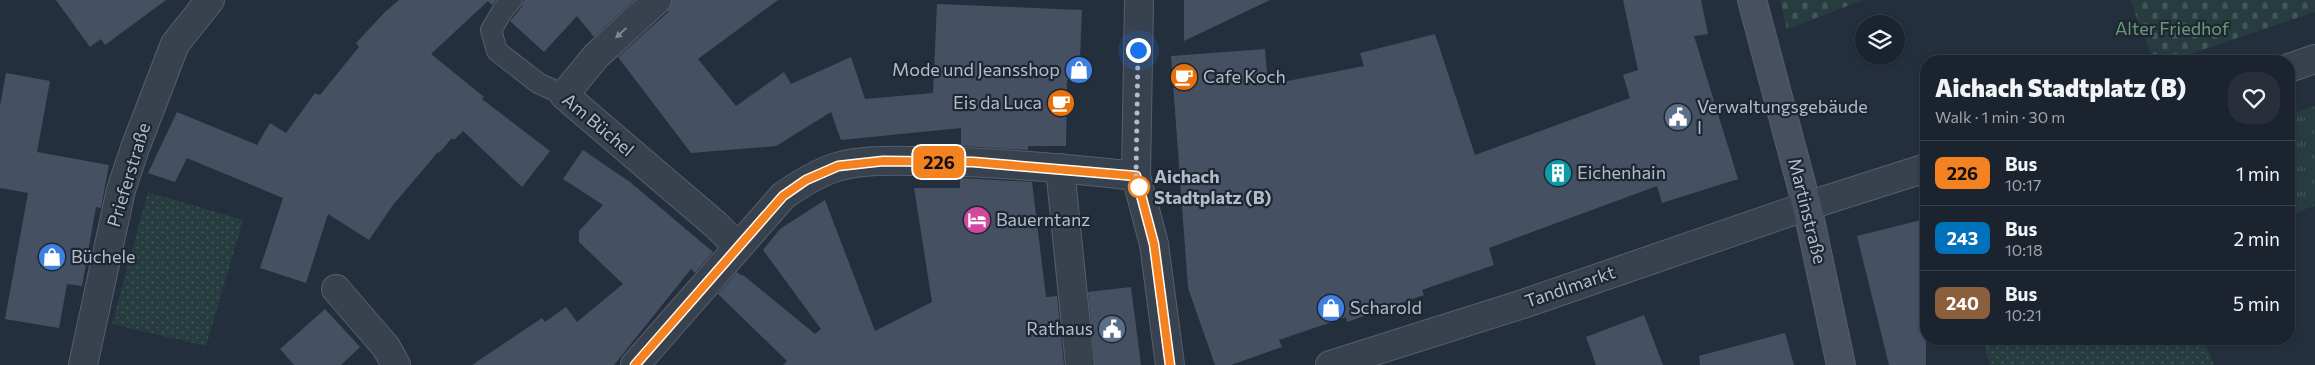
<!DOCTYPE html>
<meta charset="utf-8">
<style>
:root{--surface:#1b232e;--page:#282f3a;--text:#f1f3f6;--muted:#a0a4aa;--line:#39404a}
body{margin:0;font-family:Commissioner,sans-serif;background:var(--page);color:var(--text);height:100vh;display:flex;flex-direction:column;font-size:19px;white-space:nowrap}
*{box-sizing:border-box;margin:0}
p{font-size:16px;color:var(--muted)}
.icon{flex:none;width:28px;height:28px;fill:none;stroke:currentColor;stroke-width:2;stroke-linecap:round;stroke-linejoin:round}
.map{position:relative;flex:1;overflow:hidden}
.sheet{position:absolute;left:1920px;top:55px;width:375px;height:290px;display:flex;flex-direction:column;background:var(--surface);border-radius:20px;box-shadow:0 1px 4px #0004,0 0 0 1px var(--line)}
.sheet>*{flex:none}
.badge{padding:0 10px;border-radius:8px;font-size:18px;line-height:32px}
.tools{position:absolute;left:1855px;top:15px;display:grid;gap:10px}
.tools a{display:grid;place-items:center;width:50px;height:50px;border-radius:50%;background:var(--surface);box-shadow:0 1px 4px #0004,0 0 0 1px var(--line);font-size:25px}
.you{position:absolute;width:25px;height:25px;margin:-12px;border:4px solid #fff;border-radius:50%;background:#1a73e8;box-shadow:0 0 0 8px #1a73e833}
.map>.badge{position:absolute;translate:-50% -50%;box-shadow:0 0 0 2px #fff}
.round{display:grid;place-items:center;flex:none;width:52px;height:52px;border-radius:20px;background:var(--page)}
.headline{display:flex;align-items:center;justify-content:space-between;height:85px;padding:0 15px}
h1{font-size:24px;font-weight:800;line-height:38px}
ul{padding:0;list-style:none}
li{display:flex;align-items:center;gap:15px;height:65px;padding:0 15px;border-top:1px solid var(--line)}
li div{flex:1}
li b{display:block;font-size:19px}
li em{font-style:normal}
li .badge{min-width:55px;font-weight:700;text-align:center}
.map>svg:first-child{display:block}
.grass{fill:url(#grass-tufts)}
.cemetery{fill:url(#cemetery-stones)}
.park{fill:url(#park-dots)}
.building{fill:#455162}
.lines{fill:none;stroke-linecap:round;stroke-linejoin:round}
.lane-casing{stroke:#565f6c;stroke-width:22}
.street-casing{stroke:#565f6c;stroke-width:30}
.secondary-casing{stroke:#565f6c;stroke-width:30}
.lane{stroke:#38414e;stroke-width:20}
.street{stroke:#38414e;stroke-width:28}
.secondary{stroke:#465061;stroke-width:28}
.oneway{fill:#7c8592}
.line-casing{stroke:#fff;stroke-width:11}
.line{stroke:#f58220;stroke-width:8}
.walk{stroke:#b4bcc9;stroke-width:5;stroke-dasharray:0 9}
.stop-dot{fill:#fff;stroke:#f58220;stroke-width:2.5}
.labels{text-anchor:middle;stroke-width:4.5;stroke-linejoin:round;paint-order:stroke}
.park-label{font-size:18px;fill:#6b9a76;stroke:#1d2633}
.poi-label{font-size:18px;fill:#b4bcc9;stroke:#1d2633;text-anchor:start}
.street-label{font-size:18px;fill:#b4bcc9;stroke:#1d2633}
.stop-label{font-size:18px;font-weight:bold;fill:#b4bcc9;stroke:#1d2633;text-anchor:start}
</style>
<div class="map">
<svg width="2315" height="365" viewBox="0 0 2315 365">
<defs>
<pattern id="grass-tufts" width="24" height="20" patternUnits="userSpaceOnUse" patternTransform="scale(1.25)"><rect width="24" height="20" fill="#263c3f"/><path d="M3 7l-1-3M5 7V3M7 7l1-3M15 17l-1-3M17 17v-4M19 17l1-3" fill="none" stroke="#435659"/></pattern>
<pattern id="cemetery-stones" width="16" height="16" patternUnits="userSpaceOnUse" patternTransform="scale(1.25)"><rect width="16" height="16" fill="#263c3f"/><path d="M2 7V4a2 2 0 0 1 4 0v3zM10 15v-3a2 2 0 0 1 4 0v3z" fill="#435659"/></pattern>
<pattern id="park-dots" width="8" height="8" patternUnits="userSpaceOnUse" patternTransform="scale(1.25)"><rect width="8" height="8" fill="#263c3f"/><path d="M2 2h.1M6 6h.1" fill="none" stroke="#435659" stroke-width="1.8" stroke-linecap="round"/></pattern>
</defs>
<rect width="100%" height="100%" fill="#242f3e"/>
<polygon class="grass" points="2315,106 2315,205 2289,216 2289,115"/>
<g class="cemetery">
<polygon points="1780,0 1864,0 1787,29"/>
<polygon points="2130,0 2315,0 2315,12 2169,61 2154,61"/>
</g>
<g class="park">
<polygon points="148,192 243,220 206,346 112,324"/>
<polygon points="1983,339 2203,339 2214,365 1990,365"/>
</g>
<g class="building">
<polygon points="56,0 166,0 105,45 101,39 90,47"/>
<polygon points="399,0 496,0 492,5 488,1 431,54 484,97 482,99 550,151 522,187 463,131 454,140 452,138 439,153 438,152 393,205 369,240 328,214 306,283 260,268 283,198 187,158 175,182 148,173 177,112 257,145 270,123 286,133 315,93 320,95 359,47 356,43 385,12"/>
<polygon points="524,0 634,0 594,37 577,16 544,52 510,21 521,8"/>
<polygon points="672,0 778,0 698,59 736,106 784,72 791,84 851,57 865,99 933,93 937,4 1082,10 1079,80 1067,80 1066,146 1028,146 1028,150 961,146 961,128 841,140 831,112 776,146 691,153 618,57 668,12"/>
<polygon points="1184,0 1270,0 1184,41"/>
<polygon points="1623,0 1701,0 1708,34 1694,36 1738,179 1662,203 1657,186 1489,248 1494,265 1422,290 1424,295 1347,322 1346,317 1279,340 1282,347 1231,365 1215,365 1188,288 1171,56 1265,49 1268,85 1364,66 1360,53 1435,34 1475,155 1630,98 1623,75 1638,70"/>
<polygon points="6,73 50,81 37,152 109,165 101,208 96,207 82,286 67,284 59,328 5,319 28,193 0,188 0,106"/>
<polygon points="583,150 630,182 713,252 695,273 691,269 614,365 472,365 542,318 545,322 566,307 577,322 623,284 579,242 579,231 603,205 563,179"/>
<polygon points="960,178 1032,182 1046,297 1057,296 1064,365 783,365 787,361 718,294 737,272 742,276 743,275 815,334 821,329 763,250 780,229 825,200 875,331 932,302 914,188 960,188"/>
<polygon points="1921,220 1926,240 1926,365 1889,365 1857,236"/>
<polygon points="1131,287 1141,365 1095,365 1088,292"/>
<polygon points="325,309 360,347 341,365 294,365 280,349"/>
<polygon points="1644,315 1663,365 1596,365 1586,337"/>
<polygon points="1785,333 1794,365 1700,365 1699,356"/>
</g>
<g class="lines">
<defs>
<polyline id="lane" points="512,0 503,10 491,30 497,51 538,83 564,95"/>
<g id="street">
<polyline points="657,0 596,56 564,95 716,225 738,247"/>
<polyline points="1139,0 1136,176 1154,244 1170,365"/>
<polyline points="2289,68 2315,59"/>
<polyline points="1060,168 1080,365"/>
<polyline points="336,289 386,347 396,365"/>
<polyline points="83,365 121,190 135,148 175,44 210,0"/>
<path d="M635 365 783 196C800 184 817 173 837 167 864 159 896 161 924 161 995 162 1066 168 1136 176"/>
<polyline points="1330,365 1523,304 1807,206 1926,168"/>
</g>
<polyline id="secondary" points="1752,0 1807,206 1841,365"/>
</defs>
<use href="#lane" class="lane-casing"/>
<use href="#street" class="street-casing"/>
<use href="#secondary" class="secondary-casing"/>
<use href="#lane" class="lane"/>
<use href="#street" class="street"/>
<use href="#secondary" class="secondary"/>
</g>
<defs><path id="oneway-solid" d="M-6-.8H1V-3.2L6.5 0L1 3.2V.8H-6Z" transform="scale(1.25)"/></defs>
<use class="oneway" href="#oneway-solid" transform="translate(621 33) rotate(137)"/>
<g class="lines">
<defs>
<polyline id="line" points="635,365 783,196 806,180 838,166 883,161 973,162 1136,176 1154,244 1170,365"/>
</defs>
<use href="#line" class="line-casing"/>
<use href="#line" class="line"/>
<polyline class="walk" points="1138,50 1136,176 1140,193 1139,187"/>
</g>
<defs>
<symbol id="shop-disc" viewBox="-11 -11 22 22"><circle r="9.5" fill="#3f7fe0" stroke="#1d2633"/><path d="M-5-2.5h2.3a2.7 3.5 0 0 1 5.4 0H5L5.5 6h-11ZM-1.5-2.5h3a1.5 2.3 0 0 0-3 0Z" fill="#fff"/></symbol>
<symbol id="cafe-disc" viewBox="-11 -11 22 22"><circle r="9.5" fill="#e8710a" stroke="#1d2633"/><path d="M-5.5-4.5H6V0H3Q3 3.5 0 3.5H-2.5Q-5.5 3.5-5.5 0ZM3-3.2v2h1.7v-2ZM-6 4.5H4V6H-6Z" fill="#fff"/></symbol>
<symbol id="civic-disc" viewBox="-11 -11 22 22"><circle r="9.5" fill="#5c6f8a" stroke="#1d2633"/><path d="M-.6-6.5H3V-4.5H.6V-3L4-1V1h2V6H-6V1h2V-1L-.6-3ZM-1.2 2.5V6h2.4V2.5Z" fill="#fff"/></symbol>
<symbol id="building-disc" viewBox="-11 -11 22 22"><circle r="9.5" fill="#0f9aa8" stroke="#1d2633"/><path d="M-4-6H4V6H1V3H-1V6H-4ZM-2.5-4.3h1.7v1.8h-1.7ZM.8-4.3h1.7v1.8H.8ZM-2.5-1h1.7V.8h-1.7ZM.8-1h1.7V.8H.8Z" fill="#fff"/></symbol>
<symbol id="hotel-disc" viewBox="-11 -11 22 22"><circle r="9.5" fill="#d1479c" stroke="#1d2633"/><path d="M-6-4.5h1.5V1H6V5H4.5V3h-9V5H-6ZM-4 0a1.8 1.8 0 1 1 3.6 0ZM.5 0V-2.5h3Q6-2.5 6 0Z" fill="#fff"/></symbol>
</defs>
<g fill-rule="evenodd">
<use href="#shop-disc" x="1063" y="54" width="32" height="32"/>
<use href="#cafe-disc" x="1168" y="61" width="32" height="32"/>
<use href="#cafe-disc" x="1045" y="87" width="32" height="32"/>
<use href="#civic-disc" x="1662" y="101" width="32" height="32"/>
<use href="#building-disc" x="1542" y="157" width="32" height="32"/>
<use href="#hotel-disc" x="961" y="204" width="32" height="32"/>
<use href="#shop-disc" x="36" y="241" width="32" height="32"/>
<use href="#shop-disc" x="1315" y="292" width="32" height="32"/>
<use href="#civic-disc" x="1096" y="313" width="32" height="32"/>
</g>
<circle class="stop-dot" cx="1139" cy="187" r="10"/>
<g class="labels">
<g class="park-label">
<text x="2172" y="35">Alter Friedhof</text>
</g>
<g class="poi-label">
<text x="1060" y="76" text-anchor="end">Mode und Jeansshop</text>
<text x="1203" y="83">Cafe Koch</text>
<text x="1042" y="109" text-anchor="end">Eis da Luca</text>
<text x="1697" y="113">Verwaltungsgebäude<tspan x="1697" dy="21">I</tspan></text>
<text x="1577" y="179">Eichenhain</text>
<text x="996" y="226">Bauerntanz</text>
<text x="71" y="263">Büchele</text>
<text x="1350" y="314">Scharold</text>
<text x="1093" y="335" text-anchor="end">Rathaus</text>
</g>
<g class="street-label">
<text transform="translate(598 125) rotate(40)" y="6">Am Büchel</text>
<text transform="translate(129 175) rotate(-73)" y="6">Prieferstraße</text>
<text transform="translate(1807 211) rotate(76)" y="6">Martinstraße</text>
<text transform="translate(1570 287) rotate(-19)" y="6">Tandlmarkt</text>
</g>
<g class="stop-label">
<text x="1154" y="183">Aichach<tspan x="1154" dy="21">Stadtplatz (B)</tspan></text>
</g>
</g>
</svg>
<div class="tools">
<a><svg class="icon" aria-label="layers" viewBox="0 0 24 24"><path d="M12 4l9 5-9 5-9-5zM3 14l9 5 9-5"/></svg></a>
</div>
<div class="you" style="left:1138px;top:50px"></div>
<b class="badge" style="left:939px;top:162px;background:#f58220;color:#111">226</b>
<section class="sheet">
<div class="headline"><div><h1>Aichach Stadtplatz (B)</h1><p>Walk · 1 min · 30 m</p></div><a class="round"><svg class="icon" aria-label="heart" viewBox="0 0 24 24"><path d="M12 20l-8-8c-3-5 5-10 8-4 3-6 11-1 8 4z"/></svg></a></div>
<ul>
<li><span class="badge" style="background:#f58220;color:#111">226</span><div><b>Bus</b><p>10:17</p></div><em>1 min</em></li>
<li><span class="badge" style="background:#0072bc;color:#fff">243</span><div><b>Bus</b><p>10:18</p></div><em>2 min</em></li>
<li><span class="badge" style="background:#8b5e3c;color:#fff">240</span><div><b>Bus</b><p>10:21</p></div><em>5 min</em></li>
</ul>
</section>
</div>
